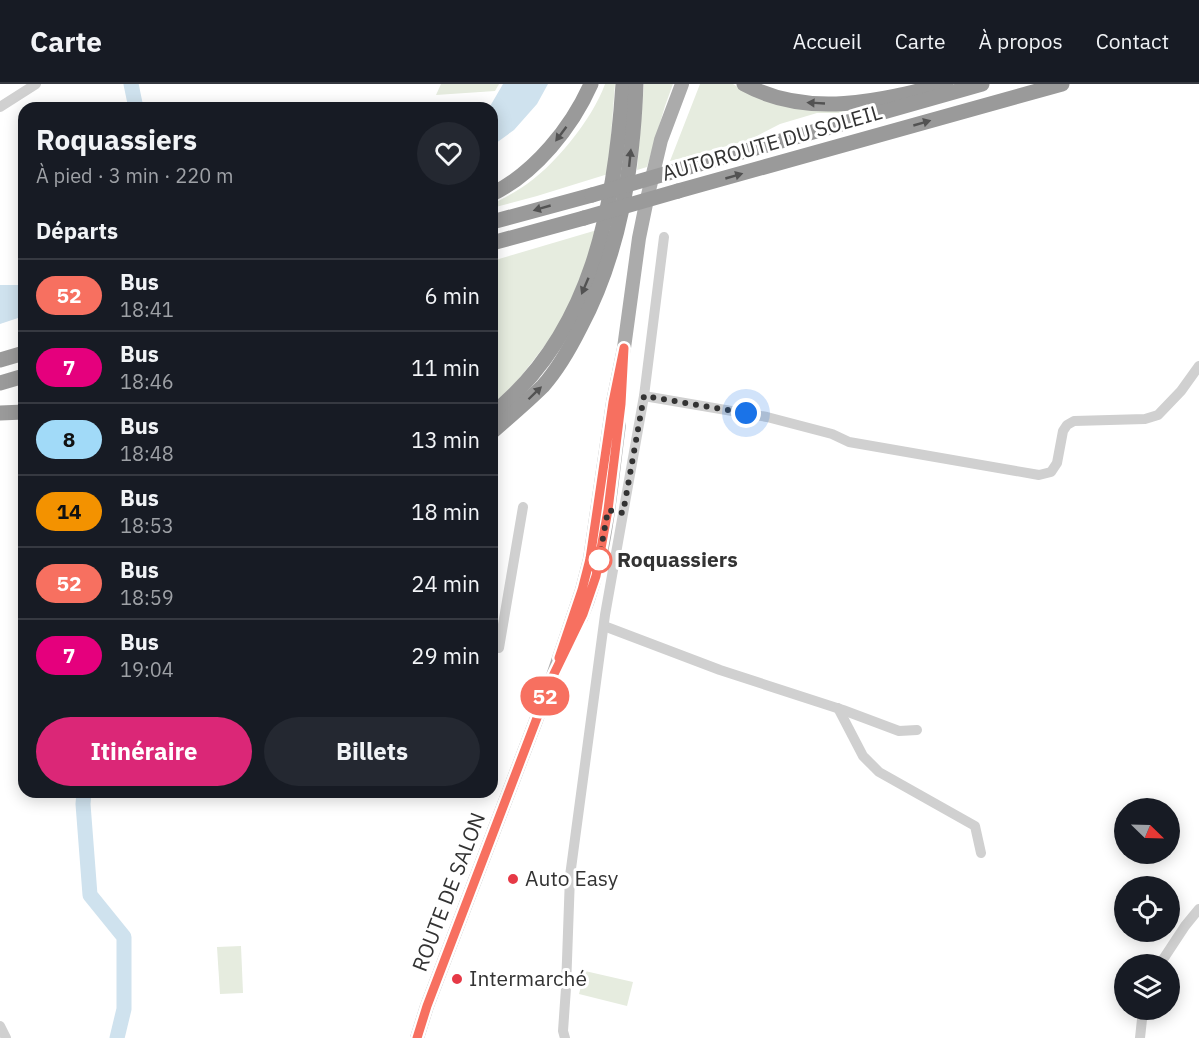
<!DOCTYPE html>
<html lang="fr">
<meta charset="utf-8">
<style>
:root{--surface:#171b24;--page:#242831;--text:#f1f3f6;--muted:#9ea1a6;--line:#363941;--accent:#db2777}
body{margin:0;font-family:"IBM Plex Sans",sans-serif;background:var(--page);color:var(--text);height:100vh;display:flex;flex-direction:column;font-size:22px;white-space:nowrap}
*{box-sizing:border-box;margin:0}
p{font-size:20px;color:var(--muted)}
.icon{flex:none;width:33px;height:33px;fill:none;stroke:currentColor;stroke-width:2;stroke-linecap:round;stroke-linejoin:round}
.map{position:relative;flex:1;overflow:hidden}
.sheet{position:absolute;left:18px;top:18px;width:480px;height:696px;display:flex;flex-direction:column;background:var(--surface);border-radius:18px;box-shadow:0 3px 15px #0003}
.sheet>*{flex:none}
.badge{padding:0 12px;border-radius:20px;font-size:21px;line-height:39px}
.needle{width:39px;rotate:113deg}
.fabs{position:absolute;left:1114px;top:714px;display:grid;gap:12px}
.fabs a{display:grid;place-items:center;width:66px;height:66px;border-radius:50%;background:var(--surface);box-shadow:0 3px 15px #0003;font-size:30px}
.you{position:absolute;width:30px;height:30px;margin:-15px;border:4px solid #fff;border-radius:50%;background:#1a73e8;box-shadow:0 0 0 9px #1a73e833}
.map>.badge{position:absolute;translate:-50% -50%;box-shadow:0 0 0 3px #fff}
h2{padding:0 18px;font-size:22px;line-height:54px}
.round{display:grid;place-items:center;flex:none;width:63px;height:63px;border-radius:32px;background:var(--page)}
.overview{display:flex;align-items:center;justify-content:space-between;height:102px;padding:0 18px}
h1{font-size:28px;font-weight:800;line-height:45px}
.cta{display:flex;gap:12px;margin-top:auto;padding:12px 18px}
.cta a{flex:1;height:69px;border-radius:36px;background:var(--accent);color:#fff;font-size:24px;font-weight:800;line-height:69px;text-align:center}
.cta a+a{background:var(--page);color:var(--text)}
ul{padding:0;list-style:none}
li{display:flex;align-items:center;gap:18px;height:72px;padding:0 18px;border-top:2px solid var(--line)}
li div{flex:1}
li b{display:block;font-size:22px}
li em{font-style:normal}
li .badge{min-width:66px;font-weight:700;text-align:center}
header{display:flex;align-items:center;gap:36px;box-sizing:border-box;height:84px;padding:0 30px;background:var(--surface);border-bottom:2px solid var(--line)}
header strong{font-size:28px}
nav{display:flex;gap:33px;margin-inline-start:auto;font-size:21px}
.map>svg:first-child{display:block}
.green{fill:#e6ecdf}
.water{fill:#cfe2ee}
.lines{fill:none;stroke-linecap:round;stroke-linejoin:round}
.river{stroke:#cfe2ee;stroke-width:15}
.minor{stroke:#d0d0d0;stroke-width:10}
.major{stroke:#ababab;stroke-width:14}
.highway{stroke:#9a9a9a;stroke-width:15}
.highway-bridge{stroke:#9a9a9a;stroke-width:15}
.oneway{fill:#525252}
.line-casing{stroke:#fff;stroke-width:14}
.line{stroke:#f77060;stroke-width:9}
.walk{stroke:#333;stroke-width:6;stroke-dasharray:0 10.8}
.stop-dot{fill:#fff;stroke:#f77060;stroke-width:3}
.poi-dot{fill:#e63946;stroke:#fff;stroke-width:2}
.labels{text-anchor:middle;stroke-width:6;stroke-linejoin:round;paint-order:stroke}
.street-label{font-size:21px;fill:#333;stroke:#fff}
.stop-label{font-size:21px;font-weight:bold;fill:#333;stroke:#fff;text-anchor:start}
.poi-label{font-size:21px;fill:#333;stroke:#fff;text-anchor:start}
</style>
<header>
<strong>Carte</strong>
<nav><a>Accueil</a><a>Carte</a><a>À propos</a><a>Contact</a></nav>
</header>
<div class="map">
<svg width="1199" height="954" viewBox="0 0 1199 954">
<rect width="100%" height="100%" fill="#fff"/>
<g class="green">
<polygon points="441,0 499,0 495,7 436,11"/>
<path d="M605 0H615L608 90 537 112 492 124V120C502 115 512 110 521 104 553 84 592 36 605 0Z"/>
<polygon points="644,0 673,0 665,22 647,83 637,86"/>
<polygon points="700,0 733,0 741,5 849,26 839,29 817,29 780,40 755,53 742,58 670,77"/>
<polygon points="597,146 583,188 568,223 556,247 519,295 492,321 492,177"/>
<polygon points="241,862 243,909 220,910 217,863"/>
<polygon points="585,887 633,898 627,922 579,910"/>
</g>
<g class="water">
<polygon points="503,0 548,0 537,20 514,46 492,62 492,24 489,24"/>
<polygon points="0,201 24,201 24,232 0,240"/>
</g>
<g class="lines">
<g class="river">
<polyline points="131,0 136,24"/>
<polyline points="84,708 83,720 90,811 124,853 124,925 117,954"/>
</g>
<g class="minor">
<polyline points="0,23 36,0"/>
<polyline points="644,312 767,333 832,350 849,358 1039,391 1051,388 1057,379 1063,347 1067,341 1074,337 1145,335 1158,331 1181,307 1199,282"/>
<polyline points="604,542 720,586 843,626 899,647 917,646"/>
<polyline points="499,564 523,423"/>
<polyline points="838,624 863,672 879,688 975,742 981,769"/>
<polyline points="1160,880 1185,842 1199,825"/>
<polyline points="0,942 6,954"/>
<polyline points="565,954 563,947 566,904 570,792 605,531 644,312 664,153"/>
<polyline points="1140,954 1143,926"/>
</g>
<g class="major">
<path d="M581 534C607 473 610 405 619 341"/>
<polyline points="417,954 427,922 553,592 582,506 590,475 613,318 624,264 639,154 647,115 661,56 682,0"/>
</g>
<g class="highway">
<path d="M744 0C808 35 880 17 946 0"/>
<polyline points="682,85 982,0"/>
<polyline points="678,107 1062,0"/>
<path d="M492 110C535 89 572 43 591 0"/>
<polyline points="492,138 592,111"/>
<polyline points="492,159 584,134"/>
<polyline points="0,276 24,269"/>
<polyline points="0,299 24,292"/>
<polyline points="0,329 24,328"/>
<path d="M492 330C593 249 615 122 623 0"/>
<path d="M492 348C509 333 527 318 543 302 558 285 570 264 580 244 620 169 633 84 636 0"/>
</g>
<g class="highway-bridge">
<polyline points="592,111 682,85"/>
<polyline points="584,134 678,107"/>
</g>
</g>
<defs><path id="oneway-solid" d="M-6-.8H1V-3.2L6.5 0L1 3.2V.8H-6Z" transform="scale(1.5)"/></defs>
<g class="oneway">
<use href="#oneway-solid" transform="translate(816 19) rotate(-177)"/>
<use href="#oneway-solid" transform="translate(922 39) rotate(-16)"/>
<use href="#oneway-solid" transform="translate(561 50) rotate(127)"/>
<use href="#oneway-solid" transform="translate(630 74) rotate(-84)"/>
<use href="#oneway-solid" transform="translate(734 92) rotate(-16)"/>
<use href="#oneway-solid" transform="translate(542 124) rotate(164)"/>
<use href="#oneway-solid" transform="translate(585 202) rotate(113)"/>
<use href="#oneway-solid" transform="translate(535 309) rotate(-44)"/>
</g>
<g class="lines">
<defs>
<polyline id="line" points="417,954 427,922 553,592 583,530 596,492 608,426 621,320 624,264 613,318 590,475 582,506 559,574"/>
</defs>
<use href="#line" class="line-casing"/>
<use href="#line" class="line"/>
<polyline class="walk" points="599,476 608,426 623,429 644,312 746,329"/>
</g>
<circle class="stop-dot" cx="599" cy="476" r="12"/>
<g class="poi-dot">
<circle cx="513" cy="795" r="6"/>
<circle cx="457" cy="895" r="6"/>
</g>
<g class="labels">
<g class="street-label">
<text transform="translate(772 59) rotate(-16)" y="7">AUTOROUTE DU SOLEIL</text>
<text transform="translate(449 808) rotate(-69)" y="7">ROUTE DE SALON</text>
</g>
<g class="stop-label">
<text x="617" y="483">Roquassiers</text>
</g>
<g class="poi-label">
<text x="525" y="802">Auto Easy</text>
<text x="469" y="902">Intermarché</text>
</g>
</g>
</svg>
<div class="fabs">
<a><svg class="needle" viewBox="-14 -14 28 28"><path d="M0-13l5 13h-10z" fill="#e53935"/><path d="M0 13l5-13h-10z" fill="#9ea1a6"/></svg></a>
<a><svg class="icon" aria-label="locate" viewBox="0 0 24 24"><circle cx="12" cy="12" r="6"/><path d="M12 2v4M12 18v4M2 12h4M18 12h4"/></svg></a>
<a><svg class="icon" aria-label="layers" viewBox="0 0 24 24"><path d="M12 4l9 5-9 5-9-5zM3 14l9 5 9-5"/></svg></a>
</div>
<div class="you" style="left:746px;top:329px"></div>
<b class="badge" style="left:545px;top:612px;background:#f77060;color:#fff">52</b>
<section class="sheet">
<div class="overview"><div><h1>Roquassiers</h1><p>À pied · 3 min · 220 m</p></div><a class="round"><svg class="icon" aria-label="heart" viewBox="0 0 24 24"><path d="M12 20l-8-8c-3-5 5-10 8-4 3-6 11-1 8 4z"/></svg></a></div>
<h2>Départs</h2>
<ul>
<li><span class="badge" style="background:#f77060;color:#fff">52</span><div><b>Bus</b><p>18:41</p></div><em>6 min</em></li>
<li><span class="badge" style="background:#e5007d;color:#fff">7</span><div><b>Bus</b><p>18:46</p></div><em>11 min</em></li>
<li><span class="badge" style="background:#a1daf8;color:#111">8</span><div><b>Bus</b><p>18:48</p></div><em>13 min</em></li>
<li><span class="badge" style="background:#f39200;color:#111">14</span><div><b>Bus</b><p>18:53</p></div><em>18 min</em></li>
<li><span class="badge" style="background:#f77060;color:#fff">52</span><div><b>Bus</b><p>18:59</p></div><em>24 min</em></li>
<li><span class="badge" style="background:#e5007d;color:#fff">7</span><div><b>Bus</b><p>19:04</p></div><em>29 min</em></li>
</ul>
<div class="cta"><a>Itinéraire</a><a>Billets</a></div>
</section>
</div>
